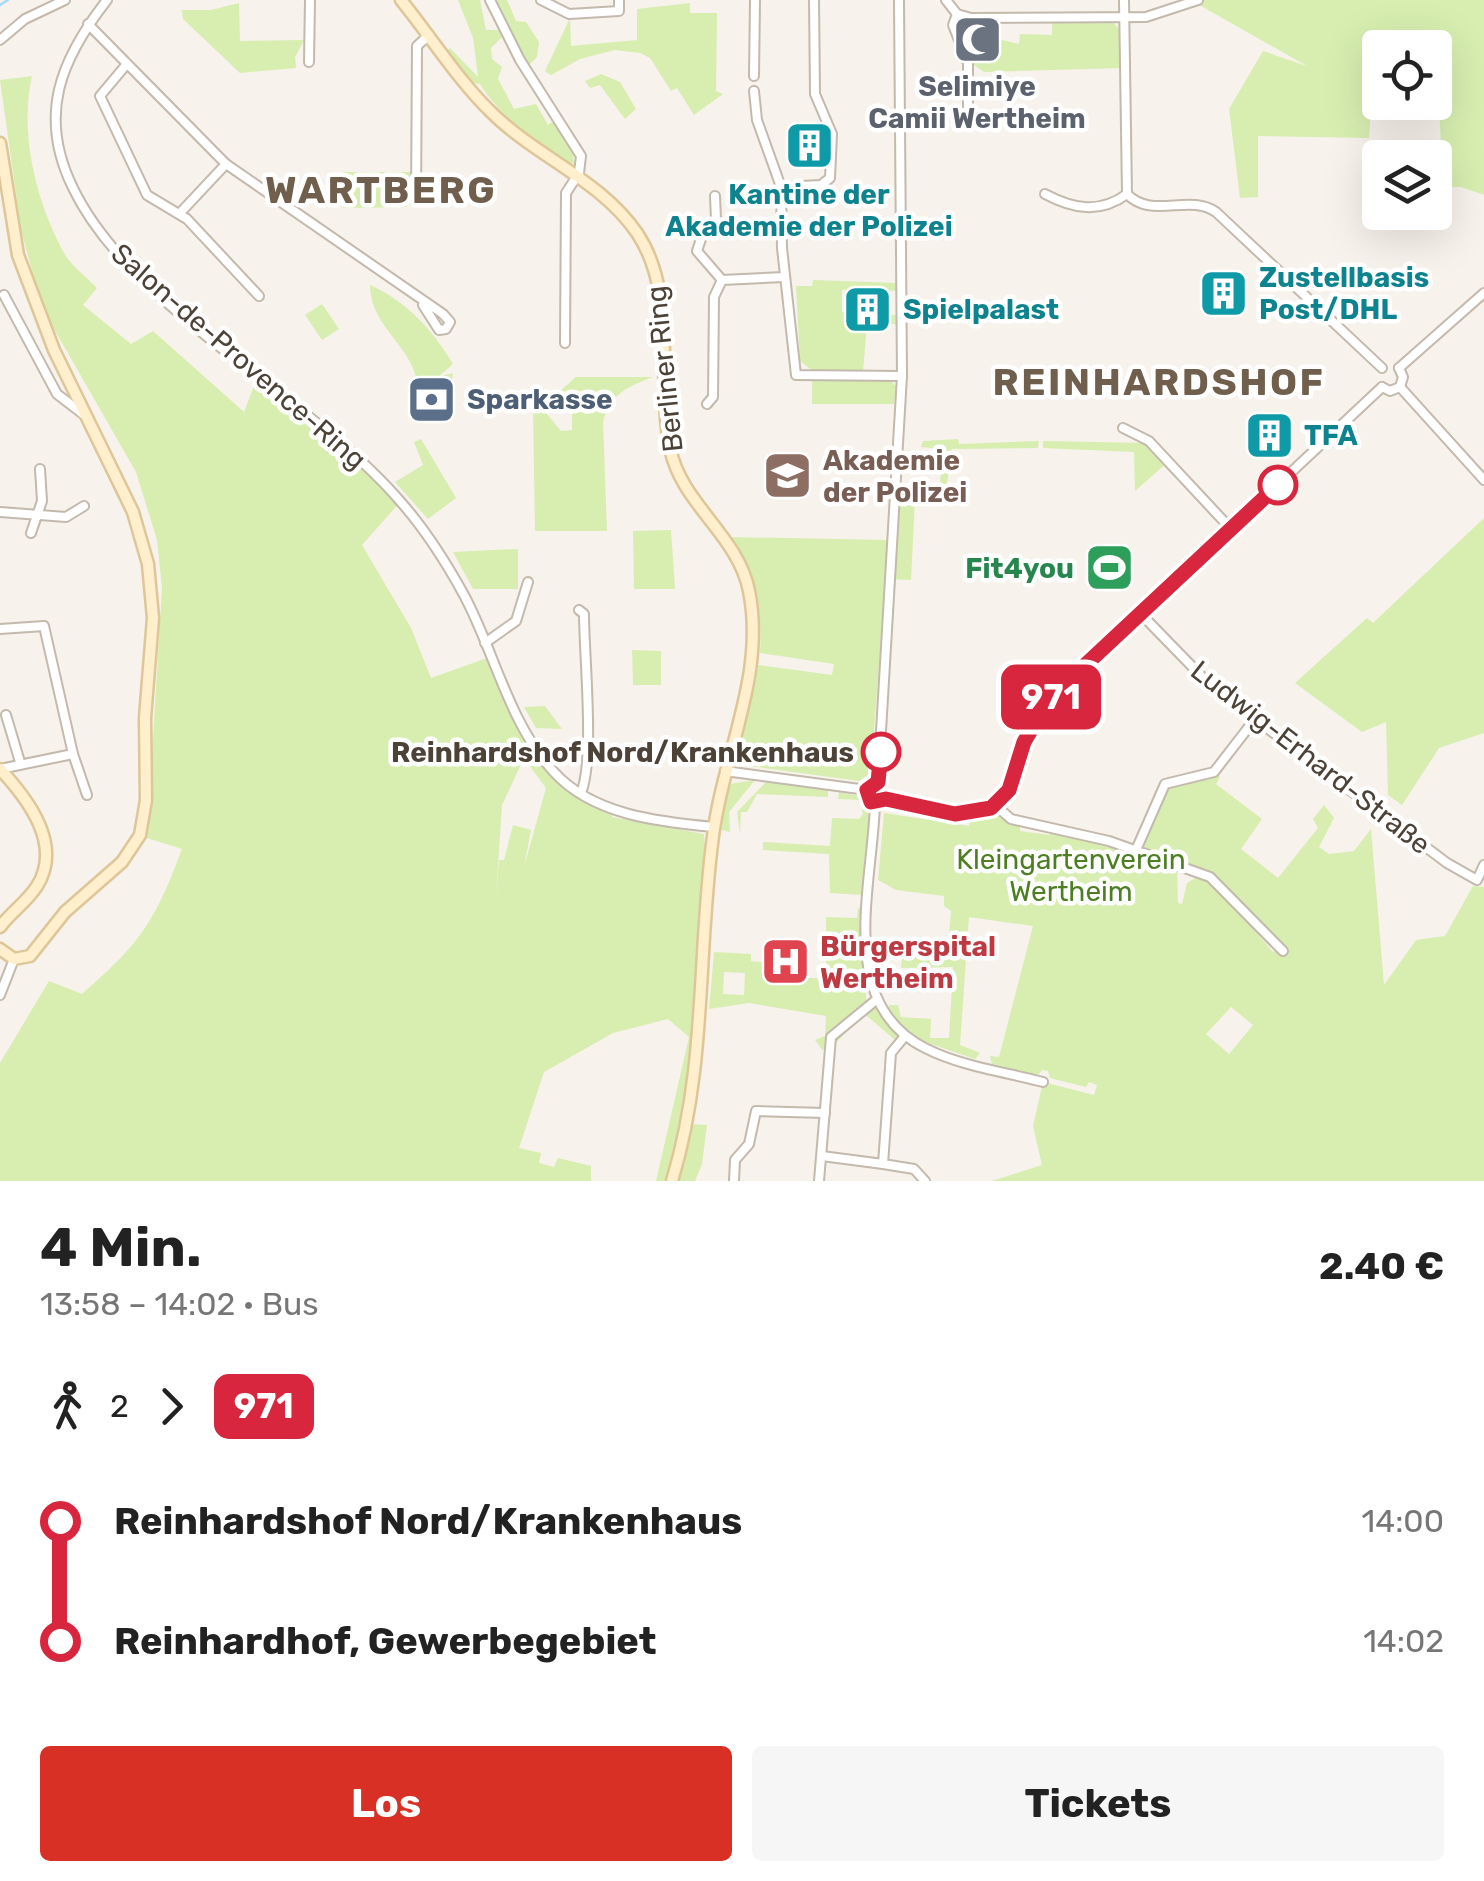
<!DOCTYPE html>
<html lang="de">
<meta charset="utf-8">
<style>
:root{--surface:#fff;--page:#f6f6f6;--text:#222;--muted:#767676;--accent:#d93025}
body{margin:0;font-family:Rubik,sans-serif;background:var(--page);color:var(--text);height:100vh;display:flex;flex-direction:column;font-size:38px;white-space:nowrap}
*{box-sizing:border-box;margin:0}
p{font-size:32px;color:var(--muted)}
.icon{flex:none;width:55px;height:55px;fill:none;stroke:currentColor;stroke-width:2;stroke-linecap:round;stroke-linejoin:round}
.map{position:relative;height:1181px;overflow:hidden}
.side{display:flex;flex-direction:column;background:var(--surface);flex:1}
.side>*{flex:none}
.badge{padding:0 20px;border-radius:15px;font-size:35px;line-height:65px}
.controls{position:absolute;left:1362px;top:30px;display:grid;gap:20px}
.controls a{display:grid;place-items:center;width:90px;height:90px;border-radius:10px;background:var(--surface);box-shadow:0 10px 40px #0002;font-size:50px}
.map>.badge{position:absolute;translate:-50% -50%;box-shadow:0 0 0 5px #fff}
.legs{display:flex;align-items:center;gap:15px;height:110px;padding:0 40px;font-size:32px}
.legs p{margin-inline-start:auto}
.head{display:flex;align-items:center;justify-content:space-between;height:170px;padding:0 40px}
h1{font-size:55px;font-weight:700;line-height:75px}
.action{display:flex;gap:20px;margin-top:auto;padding:20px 40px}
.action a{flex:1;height:115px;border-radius:10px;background:var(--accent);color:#fff;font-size:40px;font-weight:700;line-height:115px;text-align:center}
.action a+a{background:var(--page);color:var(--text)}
ul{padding:0 40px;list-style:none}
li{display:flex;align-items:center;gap:35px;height:120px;font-size:38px}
li i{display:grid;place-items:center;width:15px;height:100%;margin:0 12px;background:currentColor}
li i::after{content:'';width:25px;height:25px;margin:-12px;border:8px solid;border-radius:50%;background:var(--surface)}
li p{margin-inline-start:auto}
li:first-child i{background:linear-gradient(#0000 50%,currentColor 0)}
li:last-child i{background:linear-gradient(currentColor 50%,#0000 0)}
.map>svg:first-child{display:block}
.green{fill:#d7eeb0;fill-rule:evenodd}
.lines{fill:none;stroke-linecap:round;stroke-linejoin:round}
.stream{stroke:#a3dbf7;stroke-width:2.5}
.street-casing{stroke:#c3b9ac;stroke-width:12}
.secondary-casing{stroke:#dec699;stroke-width:15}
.street{stroke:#fff;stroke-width:8}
.secondary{stroke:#ffefcc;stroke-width:10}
.line-1-casing{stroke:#fff;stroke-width:22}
.line-1{stroke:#d7263d;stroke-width:15}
.stop-1-dot{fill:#fff;stroke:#d7263d;stroke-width:5}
.labels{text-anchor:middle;stroke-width:9;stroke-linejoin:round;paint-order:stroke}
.worship-label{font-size:28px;font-weight:bold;fill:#5b616d;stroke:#fff}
.culture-label{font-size:28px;font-weight:bold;fill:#0d838f;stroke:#fff;text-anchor:start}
.street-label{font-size:28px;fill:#4c4237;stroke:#fff}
.service-label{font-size:28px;font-weight:bold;fill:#4e5e75;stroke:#fff;text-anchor:start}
.education-label{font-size:28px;font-weight:bold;fill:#785e54;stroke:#fff;text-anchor:start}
.leisure-label{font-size:28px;font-weight:bold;fill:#27864d;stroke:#fff;text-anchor:end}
.stop-label{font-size:28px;font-weight:bold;fill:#4c4237;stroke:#fff;text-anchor:end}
.park-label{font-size:28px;fill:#4d7f22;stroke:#fff}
.health-label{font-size:28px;font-weight:bold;fill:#be3a42;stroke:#fff;text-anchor:start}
.district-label{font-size:38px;font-weight:bold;letter-spacing:2.5px;fill:#705f4d;stroke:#fff}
</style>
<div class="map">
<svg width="1484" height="1181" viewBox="0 0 1484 1181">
<rect width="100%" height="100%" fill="#f7f2eb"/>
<g class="green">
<path d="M458 0H480L486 30H499L502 37 491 48 492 59 502 67 498 79 514 109 536 104 548 125 553 121 573 149 574 164C548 160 494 108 480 84L473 83 447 50 450 48 478 77 473 38Z"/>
<polygon points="494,0 507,0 516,21 526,22 539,42 537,57 528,66"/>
<path d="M1198 0H1484V195L1461 187H1443L1439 105 1371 106 1369 138 1258 136V197L1240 198 1229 109 1263 51 1307 66 1194 2ZM1380 48H1435V102H1380Z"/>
<polygon points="239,3 240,41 304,40 295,57 296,68 240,73 183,19 182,10 211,10"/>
<polygon points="690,3 690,13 717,13 716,91 723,94 694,115 677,88 671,91 650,58 640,53 615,50 580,59 551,75 545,71 570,18 571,46 637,40 637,9"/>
<polygon points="1112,21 1120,30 1122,68 984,72 970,62 998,59 998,39 1019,44 1020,34 1052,35 1052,22"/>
<polygon points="601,74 620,82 636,109 625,119 600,85 590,88 585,81"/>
<path d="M32 76C19 133 36 202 64 253 71 266 87 277 97 288L83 305 131 344 153 331 244 412 257 378 340 443 401 501 362 545 411 628 431 678 490 657 523 728 553 772 613 812 612 817 704 834 705 851 711 854 690 1124 707 1125 702 1164 695 1181H656L689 1037 668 1019 613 1033 544 1072 519 1148 541 1153 539 1163 554 1167 558 1158 591 1166V1181H0V1063L49 981 82 994C141 943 155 921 182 849L147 838 162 588 157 540 136 472 42 308 21 230 0 80ZM524 758 546 788 524 867 531 830 513 825 504 860H499L496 895 502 805Z"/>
<polygon points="343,172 416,172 416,180 407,188 407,207 343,208"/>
<polygon points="813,280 897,283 897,291 842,290 842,312 848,315 898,315 898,324 867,324 863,371 814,372 800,361 796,286 812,286"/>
<path d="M370 285C407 302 432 329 453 364L438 377 453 373 449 406 442 410 427 385 418 390C416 346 370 329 370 285Z"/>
<polygon points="322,304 339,329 322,340 305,315"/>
<path d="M576 377H653C627 387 611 393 603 422L607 531H535L533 406 538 403 561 431 572 430V405L559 392Z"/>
<polygon points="889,379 896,386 894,404 812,404 812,380"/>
<polygon points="421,439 456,498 428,519 395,482 423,465 414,442"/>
<polygon points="958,439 959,444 1039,441 1038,448 952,449 945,497 915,498 911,580 890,579 896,485 940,488 942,449 921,447 923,441"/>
<polygon points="1043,441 1147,443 1168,462 1135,491 1134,452 1043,448"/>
<polygon points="1484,518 1484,733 1439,748 1402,805 1388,795 1386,722 1362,732 1295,683 1367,618 1373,623"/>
<polygon points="671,530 675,589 634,589 633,531"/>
<path d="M730 537 888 540 871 773 859 781 749 766 739 756 758 665 832 675 834 664 760 653C763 606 755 577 730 537Z"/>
<polygon points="518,549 518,589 473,589 453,552"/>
<polygon points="632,650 661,651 661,685 633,685"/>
<polygon points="545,706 562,729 536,728 524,707"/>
<path d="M1214 772 1220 777 1216 784 1262 819 1241 849 1278 878 1318 828 1313 819 1324 805 1334 818 1319 847 1329 854 1354 851 1371 829 1384 985 1416 940 1445 936 1473 886 1484 887V1181H992L1042 1165 1033 1126 1043 1082 1094 1095 1097 1085 1089 1082 1086 1087 1050 1078 1048 1071 1042 1070 1038 1075 992 1064 990 1056 999 1057 1033 926 969 917 960 1045 980 1053 975 1059 919 1040 888 1012 889 1005H898L901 1017 931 1019 930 1038H949L953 967 901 968 902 956 956 959 957 936 949 935 951 911 944 906V896L896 890 878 880 884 813 969 826 971 813 995 805 1020 822V831L1050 835 1051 829 1177 867 1178 903 1182 904 1187 883 1195 878 1211 881 1273 952 1278 947 1210 877 1139 851 1165 784ZM1231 1007 1253 1025 1229 1054 1206 1034Z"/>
<polygon points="755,780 729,812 730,832 718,829 730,784"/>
<polygon points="766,782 828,789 828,797 757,794 747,812 741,812 740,834 737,812"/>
<polygon points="839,792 859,796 871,812 864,895 830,893 829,854 763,850 763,842 830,846 832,818 859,819 863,814 860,800 838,799"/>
<polygon points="858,908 864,909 863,970 858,974 826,970 826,917 857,918"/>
<path d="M714 952 751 954V961L772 963 777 957 779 976 861 981 866 984V1003L831 1029 823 1051 815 1040 825 1036 826 1016 749 1003 709 1009ZM724 972 745 973 744 995 723 994Z"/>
<polygon points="876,1000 888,1019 924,1048 895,1040 867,1016 855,1022 827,1053 831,1037"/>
</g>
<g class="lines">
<polyline class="stream" points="0,5 8,0"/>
<defs>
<g id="street">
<path d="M107 0C61 59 37 115 73 188 131 309 311 397 400 501 424 528 447 564 464 595 495 653 508 721 553 771 592 815 659 822 714 827"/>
<polyline points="490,0 520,60 581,156 579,173 566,193 565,343"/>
<polyline points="541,0 569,14 619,11 619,0"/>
<polyline points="946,0 957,14 971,18 1146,17 1198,0"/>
<path d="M1124 0 1127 194C1152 220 1189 193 1216 212L1382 368"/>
<polyline points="957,14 953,25 968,63 968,125"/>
<polyline points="88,24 226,164 180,213"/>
<polyline points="0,40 25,19 65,0"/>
<polyline points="309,62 310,0"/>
<polyline points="126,65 100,96 147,195 187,219 259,296"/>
<polyline points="754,76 755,0"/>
<polyline points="754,91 757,120 781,187 782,248 796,375 902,376"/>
<polyline points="226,164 443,314 450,322 446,329 439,330 423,305"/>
<polyline points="781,187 821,185 830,178 832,134 815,94 814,0"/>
<path d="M1045 194C1073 209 1100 214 1127 194"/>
<polyline points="715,196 716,220 703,233 697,251 722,280"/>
<polyline points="416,201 417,46 429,35"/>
<polyline points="4,295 57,394 83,414"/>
<polyline points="1399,368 1484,293"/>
<polyline points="1382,387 1390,391 1400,387 1403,377 1399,368"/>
<polyline points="1400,387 1484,480"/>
<polyline points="707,404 713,397 714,297 722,280 785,277"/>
<polyline points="1123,428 1149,441 1231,529"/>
<polyline points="0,512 66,517 84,506"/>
<polyline points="31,533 42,501 40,469"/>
<path d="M579 610 584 614C584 656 595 759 581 793"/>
<polyline points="1141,614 1211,686 1447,863 1477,880 1484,865"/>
<polyline points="0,629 44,626 73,754 87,795"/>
<polyline points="485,643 516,621 528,582"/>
<polyline points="6,715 20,762"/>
<polyline points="0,769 73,754"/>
<polyline points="725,771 867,790"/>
<polyline points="878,782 902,376 899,0"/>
<path d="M875 803 886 799C920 813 985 829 1009 790 1017 777 1018 760 1022 746 1028 728 1039 713 1050 698L1382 387"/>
<path d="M875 803C873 884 835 1003 925 1048 960 1066 1005 1072 1043 1082"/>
<polyline points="995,805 1011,819 1109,841 1210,877 1283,951"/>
<polyline points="1136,850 1165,784 1214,772 1255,719"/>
<polyline points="0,995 14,959"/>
<polyline points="905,1036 891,1053 883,1164 914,1169 925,1181"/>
<polyline points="822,1156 883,1164"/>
<polyline points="734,1181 735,1160 749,1144 756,1111 825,1113"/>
<polyline points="819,1181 831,1037 876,1000"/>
</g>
<g id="secondary">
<path d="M401 0C431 37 458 80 491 112 536 157 601 180 637 233 678 294 656 379 670 448 681 504 738 535 749 591 766 675 723 754 713 836 697 954 707 1066 672 1181"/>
<polyline points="0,143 18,255 54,350 133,512 148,564 153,618 145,718 146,800 140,835 122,862 65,912 30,956 14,959 0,949"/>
<path d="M0 769C28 799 63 845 37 886 27 902 11 912 0 927"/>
</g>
</defs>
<use href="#street" class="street-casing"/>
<use href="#secondary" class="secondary-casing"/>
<use href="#street" class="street"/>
<use href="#secondary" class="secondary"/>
</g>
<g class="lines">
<defs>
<polyline id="line-1" points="881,752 878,782 867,790 871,802 886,799 955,814 991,808 1009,790 1024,742 1050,698 1278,485"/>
</defs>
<use href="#line-1" class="line-1-casing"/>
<use href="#line-1" class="line-1"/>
</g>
<defs>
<symbol id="mosque-square" viewBox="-11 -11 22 22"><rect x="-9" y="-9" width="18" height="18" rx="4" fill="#6b7280" stroke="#fff"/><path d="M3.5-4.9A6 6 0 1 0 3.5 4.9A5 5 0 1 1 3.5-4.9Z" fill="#fff"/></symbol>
<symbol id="building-square" viewBox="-11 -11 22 22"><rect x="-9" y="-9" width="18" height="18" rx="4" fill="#0f9aa8" stroke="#fff"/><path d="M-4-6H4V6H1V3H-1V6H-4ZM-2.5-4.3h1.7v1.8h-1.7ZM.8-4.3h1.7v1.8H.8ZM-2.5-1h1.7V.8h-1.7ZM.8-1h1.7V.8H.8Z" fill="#fff"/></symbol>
<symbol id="bank-square" viewBox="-11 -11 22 22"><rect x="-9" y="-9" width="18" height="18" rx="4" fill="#5c6f8a" stroke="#fff"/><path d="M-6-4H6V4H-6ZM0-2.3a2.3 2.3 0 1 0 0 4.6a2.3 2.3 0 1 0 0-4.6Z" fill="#fff"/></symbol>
<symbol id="university-square" viewBox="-11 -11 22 22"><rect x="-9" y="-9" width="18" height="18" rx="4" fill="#8d6e63" stroke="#fff"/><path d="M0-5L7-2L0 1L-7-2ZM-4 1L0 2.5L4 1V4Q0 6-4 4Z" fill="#fff"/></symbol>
<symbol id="stadium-square" viewBox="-11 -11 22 22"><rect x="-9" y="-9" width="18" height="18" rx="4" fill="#2e9e5b" stroke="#fff"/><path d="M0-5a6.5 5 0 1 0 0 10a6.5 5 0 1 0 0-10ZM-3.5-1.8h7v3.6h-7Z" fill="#fff"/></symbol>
<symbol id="hospital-square" viewBox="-11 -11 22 22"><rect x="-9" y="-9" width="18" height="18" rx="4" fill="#e0444e" stroke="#fff"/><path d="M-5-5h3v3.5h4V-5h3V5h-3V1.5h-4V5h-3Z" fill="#fff"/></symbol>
</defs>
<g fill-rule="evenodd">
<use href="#mosque-square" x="950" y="12" width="55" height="55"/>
<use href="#building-square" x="782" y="118" width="55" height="55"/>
<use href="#building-square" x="1196" y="266" width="55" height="55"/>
<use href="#building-square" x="840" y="282" width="55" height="55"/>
<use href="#bank-square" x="404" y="372" width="55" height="55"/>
<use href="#building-square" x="1242" y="408" width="55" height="55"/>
<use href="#university-square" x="760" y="448" width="55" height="55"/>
<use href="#stadium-square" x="1082" y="540" width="55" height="55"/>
<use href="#hospital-square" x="758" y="934" width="55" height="55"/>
</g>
<g class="stop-1-dot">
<circle cx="1278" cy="485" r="18"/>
<circle cx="881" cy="752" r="18"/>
</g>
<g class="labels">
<g class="worship-label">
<text x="977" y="96">Selimiye<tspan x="977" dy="32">Camii Wertheim</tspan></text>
</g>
<g class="culture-label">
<text x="809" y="204" text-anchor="middle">Kantine der<tspan x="809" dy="32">Akademie der Polizei</tspan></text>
<text x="1259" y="287">Zustellbasis<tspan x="1259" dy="32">Post/DHL</tspan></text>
<text x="903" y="319">Spielpalast</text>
<text x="1304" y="445">TFA</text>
</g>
<g class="street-label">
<text transform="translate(239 356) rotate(41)" y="10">Salon-de-Provence-Ring</text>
<text transform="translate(664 369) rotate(-96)" y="10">Berliner Ring</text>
<text transform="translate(1311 757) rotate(38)" y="10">Ludwig-Erhard-Straße</text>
</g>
<g class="service-label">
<text x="467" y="409">Sparkasse</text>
</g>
<g class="education-label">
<text x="823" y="470">Akademie<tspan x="823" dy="32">der Polizei</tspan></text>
</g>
<g class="leisure-label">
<text x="1074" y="578">Fit4you</text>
</g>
<g class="stop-label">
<text x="854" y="762">Reinhardshof Nord/Krankenhaus</text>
</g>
<g class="park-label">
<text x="1071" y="869">Kleingartenverein<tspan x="1071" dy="32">Wertheim</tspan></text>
</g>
<g class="health-label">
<text x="820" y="956">Bürgerspital<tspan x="820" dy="32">Wertheim</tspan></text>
</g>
<g class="district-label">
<text x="381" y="203">WARTBERG</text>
<text x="1159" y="395">REINHARDSHOF</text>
</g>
</g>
</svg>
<div class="controls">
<a><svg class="icon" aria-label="locate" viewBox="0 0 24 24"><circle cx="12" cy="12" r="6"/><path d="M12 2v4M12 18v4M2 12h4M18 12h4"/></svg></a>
<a><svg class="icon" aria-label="layers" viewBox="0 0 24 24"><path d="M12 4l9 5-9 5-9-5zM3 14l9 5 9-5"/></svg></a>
</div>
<b class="badge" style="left:1051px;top:697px;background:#d7263d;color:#fff">971</b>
</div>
<section class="side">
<div class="head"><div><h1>4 Min.</h1><p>13:58 – 14:02 · Bus</p></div><b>2.40 €</b></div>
<div class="legs"><svg class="icon" aria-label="walk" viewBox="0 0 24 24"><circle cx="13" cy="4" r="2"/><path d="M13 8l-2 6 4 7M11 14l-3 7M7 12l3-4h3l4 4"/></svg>2<svg class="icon" aria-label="forward" viewBox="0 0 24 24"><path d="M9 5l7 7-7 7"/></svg><b class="badge" style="background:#d7263d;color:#fff">971</b></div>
<ul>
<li><i style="color:#d7263d"></i><b>Reinhardshof Nord/Krankenhaus</b><p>14:00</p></li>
<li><i style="color:#d7263d"></i><b>Reinhardhof, Gewerbegebiet</b><p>14:02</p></li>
</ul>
<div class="action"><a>Los</a><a>Tickets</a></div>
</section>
